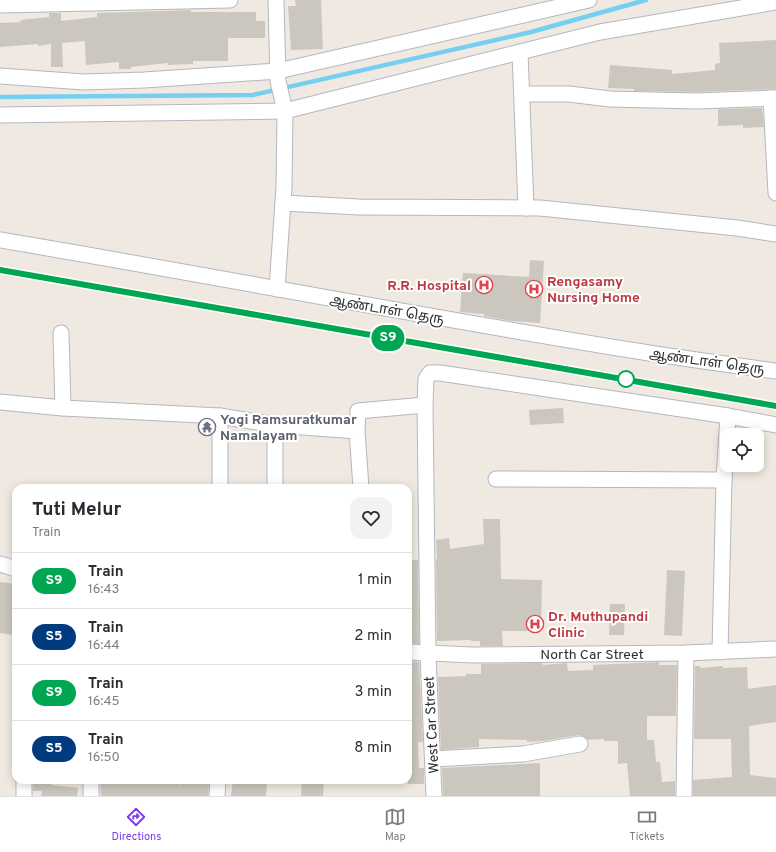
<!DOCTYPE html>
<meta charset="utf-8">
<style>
:root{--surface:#fff;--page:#f2f2f3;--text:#2b2b33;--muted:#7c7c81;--line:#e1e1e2;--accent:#7c3aed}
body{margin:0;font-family:Overpass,"Noto Sans Tamil",sans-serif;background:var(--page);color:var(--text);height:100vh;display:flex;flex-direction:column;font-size:15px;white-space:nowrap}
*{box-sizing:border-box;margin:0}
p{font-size:13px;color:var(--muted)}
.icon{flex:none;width:22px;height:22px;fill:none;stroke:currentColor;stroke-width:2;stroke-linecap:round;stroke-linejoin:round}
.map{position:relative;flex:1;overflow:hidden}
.drawer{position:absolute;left:12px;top:484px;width:400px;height:300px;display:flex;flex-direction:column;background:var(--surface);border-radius:12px;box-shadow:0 2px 10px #0003}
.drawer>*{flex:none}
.badge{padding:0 8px;border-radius:13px;font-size:14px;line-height:26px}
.controls{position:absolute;left:720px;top:428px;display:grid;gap:8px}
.controls a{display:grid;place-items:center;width:44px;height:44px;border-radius:8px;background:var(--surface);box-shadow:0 2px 10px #0003;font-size:20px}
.map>.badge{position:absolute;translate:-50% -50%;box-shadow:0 0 0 2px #fff}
.round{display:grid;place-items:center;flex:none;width:42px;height:42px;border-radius:12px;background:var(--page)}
.headline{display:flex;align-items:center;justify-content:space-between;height:68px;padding:0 20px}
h1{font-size:19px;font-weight:700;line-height:30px}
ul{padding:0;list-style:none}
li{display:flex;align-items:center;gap:12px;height:56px;padding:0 20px;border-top:1px solid var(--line)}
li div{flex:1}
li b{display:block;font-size:15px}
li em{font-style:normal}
li .badge{min-width:44px;font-weight:700;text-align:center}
.menu{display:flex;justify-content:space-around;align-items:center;height:56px;border-top:1px solid var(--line);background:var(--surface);font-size:11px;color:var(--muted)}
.menu a{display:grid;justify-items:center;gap:2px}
.menu .active{color:var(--accent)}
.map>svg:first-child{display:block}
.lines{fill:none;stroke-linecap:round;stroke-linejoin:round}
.stream{stroke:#75cff0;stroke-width:4.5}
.building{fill:#cbc7bf}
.minor-casing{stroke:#b4b7c1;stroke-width:17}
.minor{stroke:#fff;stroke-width:15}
.rail-casing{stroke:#a3a6b8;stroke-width:4.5}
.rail{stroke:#fff;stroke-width:3;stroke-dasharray:9;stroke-linecap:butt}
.line-casing{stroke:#fff;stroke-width:9}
.line{stroke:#00a651;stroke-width:6}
.stop-dot{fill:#fff;stroke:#00a651;stroke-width:2}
.labels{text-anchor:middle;stroke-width:4;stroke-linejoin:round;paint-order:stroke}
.health-label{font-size:14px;font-weight:bold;fill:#be3a42;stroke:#fff;text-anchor:start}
.street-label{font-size:14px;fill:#2e2e2e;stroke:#fff}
.worship-label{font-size:14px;font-weight:bold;fill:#5b616d;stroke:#fff;text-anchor:start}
</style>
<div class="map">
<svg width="776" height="796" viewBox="0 0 776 796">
<rect width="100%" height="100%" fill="#efe9e1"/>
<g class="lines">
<polyline class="stream" points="0,97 253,95 531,32 646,0"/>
</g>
<g class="building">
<polygon points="295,0 321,0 323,49 291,50 288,6 296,6"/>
<polygon points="191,10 191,12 256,12 256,21 265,21 265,38 228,38 228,61 193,61 193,64 168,65 168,63 131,67 131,69 119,69 119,62 86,65 85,41 62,43 63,67 51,67 51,44 38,46 38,44 0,47 0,23 21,22 20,20 49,17 49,13 61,13 61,21 97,17 97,13"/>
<polygon points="776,40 776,89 696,92 634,91 634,89 608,88 610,65 672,70 672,74 715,70 715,64 720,63 719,43"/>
<polygon points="762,108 764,127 743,128 743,125 718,126 718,109"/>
<polygon points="530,260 544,261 540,323 512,321 484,316 484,314 460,312 463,273 529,277"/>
<polygon points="563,408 564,423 530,425 529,410"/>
<polygon points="483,519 500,519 501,579 542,580 541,631 502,631 503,646 480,646 480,641 471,641 471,640 437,641 436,559 437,559 436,540 449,538 450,549 484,544"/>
<polygon points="411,560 418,560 419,644 408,643 408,580 412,579"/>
<polygon points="667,570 685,571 682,636 664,635"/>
<polygon points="0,582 16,584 13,635 0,633"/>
<polygon points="610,604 625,604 624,635 609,635"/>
<polygon points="408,661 419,662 423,742 414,743 418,743 419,768 424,768 424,784 408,784"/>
<polygon points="659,662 659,665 677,665 676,716 647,716 647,740 654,740 656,762 660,762 662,782 675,781 675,796 630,796 627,763 618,764 618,741 604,741 604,739 588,740 583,736 579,735 544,741 527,742 527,740 479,739 479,747 441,750 438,677 466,676 466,674 481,674 481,664 542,663 543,665 567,663 568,671 593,670 593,665"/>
<polygon points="695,666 700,666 700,668 723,666 723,668 747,667 748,689 776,685 776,722 749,726 750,775 776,778 776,796 693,796 693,780 732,777 731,739 694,739"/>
<polygon points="540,763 540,796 443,796 442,768"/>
<polygon points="33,780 52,780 51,785 78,788 77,796 41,796 42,791 33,791"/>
<polygon points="100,780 165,780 182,785 182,780 209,780 208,796 101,796"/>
<polygon points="233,780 267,780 266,796 231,796"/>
<polygon points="302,780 324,780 323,796 301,796"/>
</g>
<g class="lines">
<defs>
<g id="minor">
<polyline points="276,0 278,81 285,111 284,187 277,289"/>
<polyline points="0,5 230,0"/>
<polyline points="520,52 526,208"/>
<polyline points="0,76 84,82 144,80 278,71 589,0"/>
<polyline points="522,94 569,94 610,99 696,101 776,98"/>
<polyline points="771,98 776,193"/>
<polyline points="0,115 285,111 600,32 776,2"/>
<polyline points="283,203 359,207 540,208 737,228 776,234"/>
<path d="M0 240C215 276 428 318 643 352 687 359 732 365 776 371"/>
<polyline points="61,333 63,408 220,416 275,425 357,431 361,488"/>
<polyline points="0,402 63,408"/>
<polyline points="275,425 275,488"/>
<polyline points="357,431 358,411 425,405"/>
<polyline points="496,479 724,480"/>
<polyline points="220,488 220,416"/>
<polyline points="0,564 16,569"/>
<polyline points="408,652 472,655 686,653 776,649"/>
<polyline points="720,652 724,480 728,416"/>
<polyline points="433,759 523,754 580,744"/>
<polyline points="24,780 24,796"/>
<polyline points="91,796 91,780"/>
<polyline points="217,796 218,780"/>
<polyline points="434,796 428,654 425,405 426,379 430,373 440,373 728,416 776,425"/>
<polyline points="684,796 686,653"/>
</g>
</defs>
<use href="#minor" class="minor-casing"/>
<use href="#minor" class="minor"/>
<defs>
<polyline id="rail" points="0,271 776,406"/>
</defs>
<use href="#rail" class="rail-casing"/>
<use href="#rail" class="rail"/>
</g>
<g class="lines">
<defs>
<polyline id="line" points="0,270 776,406"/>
</defs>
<use href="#line" class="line-casing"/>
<use href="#line" class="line"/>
</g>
<defs>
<symbol id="hospital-ring" viewBox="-11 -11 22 22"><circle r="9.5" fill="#fff" stroke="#e0444e" stroke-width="1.5"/><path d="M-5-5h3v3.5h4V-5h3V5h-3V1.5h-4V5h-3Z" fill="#e0444e"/></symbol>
<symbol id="temple-ring" viewBox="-11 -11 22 22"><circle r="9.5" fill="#fff" stroke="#6b7280" stroke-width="1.5"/><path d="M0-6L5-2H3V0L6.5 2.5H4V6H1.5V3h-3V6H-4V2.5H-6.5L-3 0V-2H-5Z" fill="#6b7280"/></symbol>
</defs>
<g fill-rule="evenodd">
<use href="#hospital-ring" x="474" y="275" width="20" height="20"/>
<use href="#hospital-ring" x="524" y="279" width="20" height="20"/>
<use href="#temple-ring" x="197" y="417" width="20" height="20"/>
<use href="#hospital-ring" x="525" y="614" width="20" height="20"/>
</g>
<circle class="stop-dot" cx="626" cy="379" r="8"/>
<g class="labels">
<g class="health-label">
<text x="547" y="286">Rengasamy<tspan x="547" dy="16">Nursing Home</tspan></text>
<text x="471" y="290" text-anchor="end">R.R. Hospital</text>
<text x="548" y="621">Dr. Muthupandi<tspan x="548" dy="16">Clinic</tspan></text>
</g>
<g class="street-label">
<text transform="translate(387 309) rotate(10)" y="5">ஆண்டாள் தெரு</text>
<text transform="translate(707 361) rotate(8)" y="5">ஆண்டாள் தெரு</text>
<text x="592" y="659">North Car Street</text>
<text transform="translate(431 725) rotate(-93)" y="5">West Car Street</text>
</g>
<g class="worship-label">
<text x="220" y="424">Yogi Ramsuratkumar<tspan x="220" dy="16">Namalayam</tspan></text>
</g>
</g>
</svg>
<div class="controls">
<a><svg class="icon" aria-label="locate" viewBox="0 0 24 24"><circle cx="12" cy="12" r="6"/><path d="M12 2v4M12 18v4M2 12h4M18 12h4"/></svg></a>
</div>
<b class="badge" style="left:388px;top:338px;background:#00a651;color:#fff">S9</b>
<section class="drawer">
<div class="headline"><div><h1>Tuti Melur</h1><p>Train</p></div><a class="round"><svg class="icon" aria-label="heart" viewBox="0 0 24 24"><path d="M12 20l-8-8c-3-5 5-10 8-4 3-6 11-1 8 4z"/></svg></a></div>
<ul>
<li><span class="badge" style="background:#00a651;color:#fff">S9</span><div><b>Train</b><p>16:43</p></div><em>1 min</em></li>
<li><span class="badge" style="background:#003b80;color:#fff">S5</span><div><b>Train</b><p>16:44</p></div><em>2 min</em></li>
<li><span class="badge" style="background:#00a651;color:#fff">S9</span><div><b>Train</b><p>16:45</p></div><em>3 min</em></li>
<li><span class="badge" style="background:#003b80;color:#fff">S5</span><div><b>Train</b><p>16:50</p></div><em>8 min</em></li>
</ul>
</section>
</div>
<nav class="menu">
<a class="active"><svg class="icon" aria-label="directions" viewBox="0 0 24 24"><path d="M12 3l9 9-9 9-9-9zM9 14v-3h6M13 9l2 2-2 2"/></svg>Directions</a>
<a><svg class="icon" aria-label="map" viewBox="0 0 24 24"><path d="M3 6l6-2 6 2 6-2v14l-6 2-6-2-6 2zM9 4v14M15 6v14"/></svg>Map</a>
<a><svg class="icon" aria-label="tickets" viewBox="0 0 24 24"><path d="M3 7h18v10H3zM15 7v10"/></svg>Tickets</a>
</nav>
